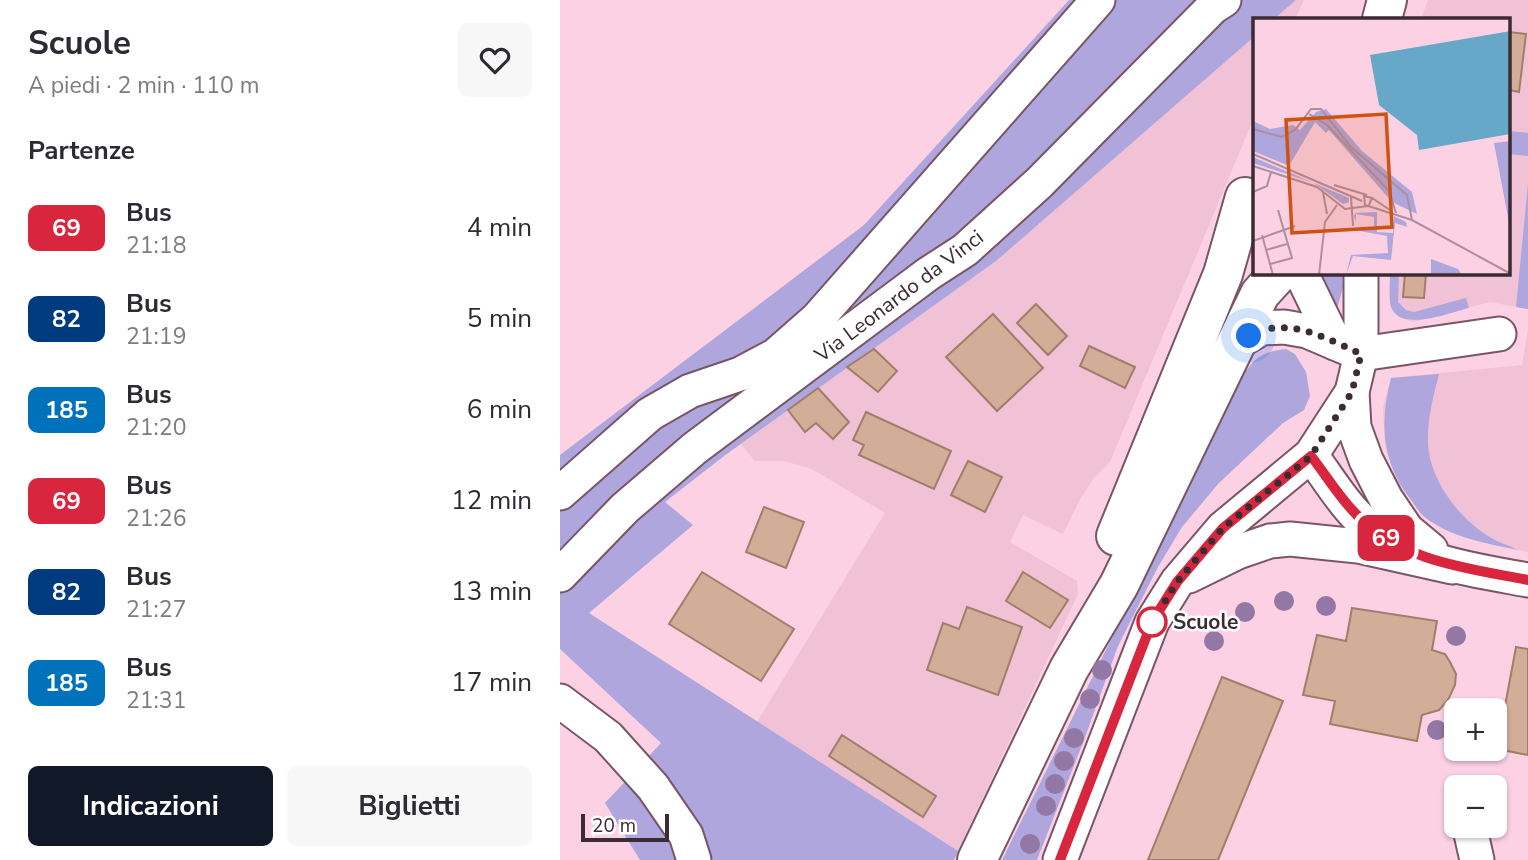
<!DOCTYPE html>
<html lang="it">
<meta charset="utf-8">
<style>
:root{--surface:#fff;--page:#f7f7f7;--text:#2b2b33;--muted:#7c7c81;--accent:#111827}
body{margin:0;font-family:"Nunito Sans",sans-serif;background:var(--page);color:var(--text);height:100vh;display:flex;flex-direction:column;font-size:26px;white-space:nowrap}
*{box-sizing:border-box;margin:0}
p{font-size:23px;color:var(--muted)}
.icon{flex:none;width:38px;height:38px;fill:none;stroke:currentColor;stroke-width:2;stroke-linecap:round;stroke-linejoin:round}
.map{position:relative;flex:1;overflow:hidden}
.details{display:flex;flex-direction:column;background:var(--surface);width:560px}
.details>*{flex:none}
.badge{padding:0 14px;border-radius:10px;font-size:24px;line-height:46px}
.buttons{position:absolute;left:884px;top:698px;display:grid;gap:14px}
.buttons a{display:grid;place-items:center;width:63px;height:63px;border-radius:10px;background:var(--surface);box-shadow:0 2px 5px #0004;font-size:35px}
.scale{position:absolute;left:21px;bottom:18px;width:88px;box-sizing:border-box;padding-left:7px;border:4px solid #3b2b32;border-top:0;font-size:19px;line-height:24px;white-space:nowrap;color:#3b2b32;-webkit-text-stroke:5px #fff;paint-order:stroke}
.you{position:absolute;width:35px;height:35px;margin:-18px;border:5px solid #fff;border-radius:50%;background:#1a73e8;box-shadow:0 0 0 10px #1a73e833}
.map>.badge{position:absolute;translate:-50% -50%;box-shadow:0 0 0 4px #fff}
h2{padding:0 28px;font-size:26px;line-height:63px}
.round{display:grid;place-items:center;flex:none;width:74px;height:74px;border-radius:10px;background:var(--page)}
.overview{display:flex;align-items:center;justify-content:space-between;height:119px;padding:0 28px}
h1{font-size:33px;font-weight:700;line-height:52px}
.action{display:flex;gap:14px;margin-top:auto;padding:14px 28px}
.action a{flex:1;height:80px;border-radius:10px;background:var(--accent);color:#fff;font-size:28px;font-weight:700;line-height:80px;text-align:center}
.action a+a{background:var(--page);color:var(--text)}
ul{padding:0;list-style:none}
li{display:flex;align-items:center;gap:21px;height:91px;padding:0 28px}
li div{flex:1}
li b{display:block;font-size:26px}
li em{font-style:normal}
li .badge{min-width:77px;font-weight:700;text-align:center}
main{display:flex;flex:1;min-height:0}
.map>svg:first-child{display:block}
.built{fill:#f1c1d5}
.green{fill:#aea6dd}
.building{fill:#d2ad98;stroke:#a17e6a;stroke-width:2}
.lines{fill:none;stroke-linecap:round;stroke-linejoin:round}
.minor-casing{stroke:#795565;stroke-width:37}
.major-casing{stroke:#795565;stroke-width:42}
.minor{stroke:#fff;stroke-width:33}
.major{stroke:#fff;stroke-width:38}
.tree{fill:#9377a4}
.line-casing{stroke:#fff;stroke-width:16}
.line{stroke:#d7263d;stroke-width:10}
.walk{stroke:#3b2b32;stroke-width:7;stroke-dasharray:0 12.6}
.stop-dot{fill:#fff;stroke:#d7263d;stroke-width:3.5}
.labels{text-anchor:middle;stroke-width:5;stroke-linejoin:round;paint-order:stroke}
.street-label{font-size:21px;fill:#3b2b32;stroke:#fff}
.stop-label{font-size:21px;font-weight:bold;fill:#3b2b32;stroke:#fff;text-anchor:start}
.inset-road{fill:none;stroke:#af8f9c;stroke-width:2}
.view{fill:#ce5212;fill-opacity:0.15;stroke:#ce5212;stroke-width:3.5}
.inset-edge{fill:none;stroke:#3b2b32;stroke-width:3.5}
</style>
<main>
<section class="details">
<div class="overview"><div><h1>Scuole</h1><p>A piedi · 2 min · 110 m</p></div><a class="round"><svg class="icon" aria-label="heart" viewBox="0 0 24 24"><path d="M12 20l-8-8c-3-5 5-10 8-4 3-6 11-1 8 4z"/></svg></a></div>
<h2>Partenze</h2>
<ul>
<li><span class="badge" style="background:#d7263d;color:#fff">69</span><div><b>Bus</b><p>21:18</p></div><em>4 min</em></li>
<li><span class="badge" style="background:#003b80;color:#fff">82</span><div><b>Bus</b><p>21:19</p></div><em>5 min</em></li>
<li><span class="badge" style="background:#0072bc;color:#fff">185</span><div><b>Bus</b><p>21:20</p></div><em>6 min</em></li>
<li><span class="badge" style="background:#d7263d;color:#fff">69</span><div><b>Bus</b><p>21:26</p></div><em>12 min</em></li>
<li><span class="badge" style="background:#003b80;color:#fff">82</span><div><b>Bus</b><p>21:27</p></div><em>13 min</em></li>
<li><span class="badge" style="background:#0072bc;color:#fff">185</span><div><b>Bus</b><p>21:31</p></div><em>17 min</em></li>
</ul>
<div class="action"><a>Indicazioni</a><a>Biglietti</a></div>
</section>
<div class="map">
<svg width="968" height="860" viewBox="0 0 968 860">
<rect width="100%" height="100%" fill="#fcd1e3"/>
<g class="built">
<polygon points="736,0 744,0 735,19 714,19"/>
<polygon points="868,0 968,0 968,309 930,302 853,322 839,317 830,305 830,273 949,273 949,19 861,19"/>
<polygon points="695,36 695,115 550,462 533,479 518,503 503,534 463,515 450,542 517,581 518,594 398,851 197,722 325,513 252,469 224,461 195,461 181,444 436,261"/>
<polygon points="968,330 968,552 903,537 865,518 837,482 825,446 823,407 831,378 962,365"/>
</g>
<g class="green">
<polygon points="509,0 736,0 714,19 695,19 695,36 436,261 164,456 105,502 133,525 29,613 398,851 394,860 80,860 45,803 101,743 0,649 0,455 304,225"/>
<polygon points="949,131 968,133 968,156 949,154"/>
<polygon points="968,184 968,309 956,307"/>
<polygon points="755,273 782,273 783,287 775,317"/>
<path d="M830 273H839L838 302 846 310 854 312 906 298 909 308C889 313 834 335 830 302 829 292 830 282 830 273Z"/>
<path d="M726 349 735 354 746 372 750 396 744 410 723 423 659 483 622 527 598 567 558 646 524 740 477 860H442L675 389C690 364 695 352 726 349Z"/>
<path d="M879 374C873 397 867 420 868 444 870 480 898 517 928 536 937 542 948 545 958 550 929 544 890 537 866 518 860 514 856 507 852 501 822 464 819 424 831 378Z"/>
</g>
<g class="building">
<polygon points="949,32 966,34 959,92 949,90"/>
<polygon points="845,273 866,273 864,298 843,297"/>
<polygon points="476,304 507,336 488,355 457,323"/>
<polygon points="433,314 483,368 437,411 386,357"/>
<polygon points="529,346 575,367 565,388 520,366"/>
<polygon points="314,349 337,371 318,392 287,367"/>
<polygon points="258,388 289,422 273,439 256,423 245,432 228,410"/>
<polygon points="306,412 391,451 374,489 299,455 304,445 293,440"/>
<polygon points="408,461 442,477 425,512 391,495"/>
<polygon points="204,507 244,522 226,568 186,552"/>
<polygon points="142,572 234,629 201,681 109,624"/>
<polygon points="463,572 508,600 490,628 446,601"/>
<polygon points="407,607 462,627 438,695 367,670 383,623 399,629"/>
<polygon points="792,608 877,621 872,650 885,654 890,662 896,674 895,685 888,700 879,710 862,715 857,741 770,724 775,701 743,695 757,635 786,641"/>
<polygon points="956,647 968,649 968,755 937,749"/>
<polygon points="662,677 723,701 658,860 588,860"/>
<polygon points="282,735 376,796 363,817 269,756"/>
</g>
<g class="lines">
<defs>
<g id="minor">
<polyline points="741,273 775,343"/>
<polyline points="676,343 702,328 724,327 747,331 801,354 939,334"/>
<polyline points="792,392 794,427 806,460 826,499 847,530 871,550"/>
<path d="M751 455C766 475 780 499 797 516 843 561 908 569 968 580"/>
<polyline points="0,493 90,414 130,391 180,374 216,355 257,319 538,0"/>
<polyline points="0,575 65,508 135,448 368,274 405,250 479,183 653,7 664,0"/>
<polyline points="629,576 678,552 710,541 730,539 798,546 892,567"/>
<polyline points="0,701 48,737 93,787 126,835 134,860"/>
<polyline points="910,829 917,860"/>
<polyline points="500,860 592,622 617,582 663,528 751,455 792,392 801,354 801,273"/>
</g>
<g id="major">
<polyline points="822,19 827,0"/>
<polyline points="556,536 663,274 685,197"/>
<polyline points="417,860 509,669 559,585 700,294 719,273"/>
</g>
</defs>
<use href="#minor" class="minor-casing"/>
<use href="#major" class="major-casing"/>
<use href="#minor" class="minor"/>
<use href="#major" class="major"/>
</g>
<g class="tree">
<circle cx="724" cy="601" r="10"/>
<circle cx="766" cy="606" r="10"/>
<circle cx="685" cy="612" r="10"/>
<circle cx="896" cy="636" r="10"/>
<circle cx="654" cy="641" r="10"/>
<circle cx="542" cy="670" r="10"/>
<circle cx="530" cy="699" r="10"/>
<circle cx="877" cy="730" r="10"/>
<circle cx="514" cy="738" r="10"/>
<circle cx="504" cy="761" r="10"/>
<circle cx="495" cy="784" r="10"/>
<circle cx="486" cy="806" r="10"/>
<circle cx="470" cy="844" r="10"/>
</g>
<g class="lines">
<defs>
<path id="line" d="M500 860 592 622 617 582 663 528 751 456C766 475 780 499 798 516 843 562 908 568 968 580"/>
</defs>
<use href="#line" class="line-casing"/>
<use href="#line" class="line"/>
<path class="walk" d="M592 622 617 582 663 528 751 456 792 392 801 354C766 338 726 315 689 336"/>
</g>
<circle class="stop-dot" cx="592" cy="622" r="14"/>
<g class="labels">
<g class="street-label">
<text transform="translate(339 296) rotate(-37)" y="7">Via Leonardo da Vinci</text>
</g>
<g class="stop-label">
<text x="613" y="629">Scuole</text>
</g>
</g>
<g transform="translate(693 18)">
<rect width="257" height="257" fill="#fcd1e3"/>
<path d="M73 91 109 133 159 174 164 196 139 184 76 112 73 115 62 104 36 148 0 133V103L17 111 40 107 47 112 63 94ZM258 123V210H257L241 125ZM0 139 96 180V184L90 186 61 165 0 145ZM124 194V214L140 215 141 198 153 204 154 209 142 205 138 242 100 238 93 257 98 237 135 235 134 218 96 211 121 210V199L103 196V204L101 198 103 195ZM178 241 205 251 209 257H178Z" fill="#aea6dd"/>
<path d="M258 13 257 116 166 132 164 117 126 87 117 37Z" fill="#67a7c7"/>
<path class="inset-road" d="M56 96 74 107 136 173 143 195M0 111 29 119 42 112 58 91H68L97 128 154 177 159 202M0 136 109 183M0 148 64 169 92 191 115 188M81 167 114 177M0 174 14 168 18 154M70 174 74 196M98 179 100 208M119 180 137 192M116 187 119 180 111 178 112 187 159 202 258 256M9 217 20 257M0 223 42 208M13 232 34 226M17 246 39 240 25 192M66 257 72 204 84 187"/>
<path class="view" d="M133 96 139 209 39 215 33 102Z"/>
<rect width="257" height="257" class="inset-edge"/>
</g>
</svg>
<div class="buttons">
<a>+</a>
<a>−</a>
</div>
<div class="scale">20 m</div>
<div class="you" style="left:689px;top:336px"></div>
<b class="badge" style="left:826px;top:538px;background:#d7263d;color:#fff">69</b>
</div>
</main>
